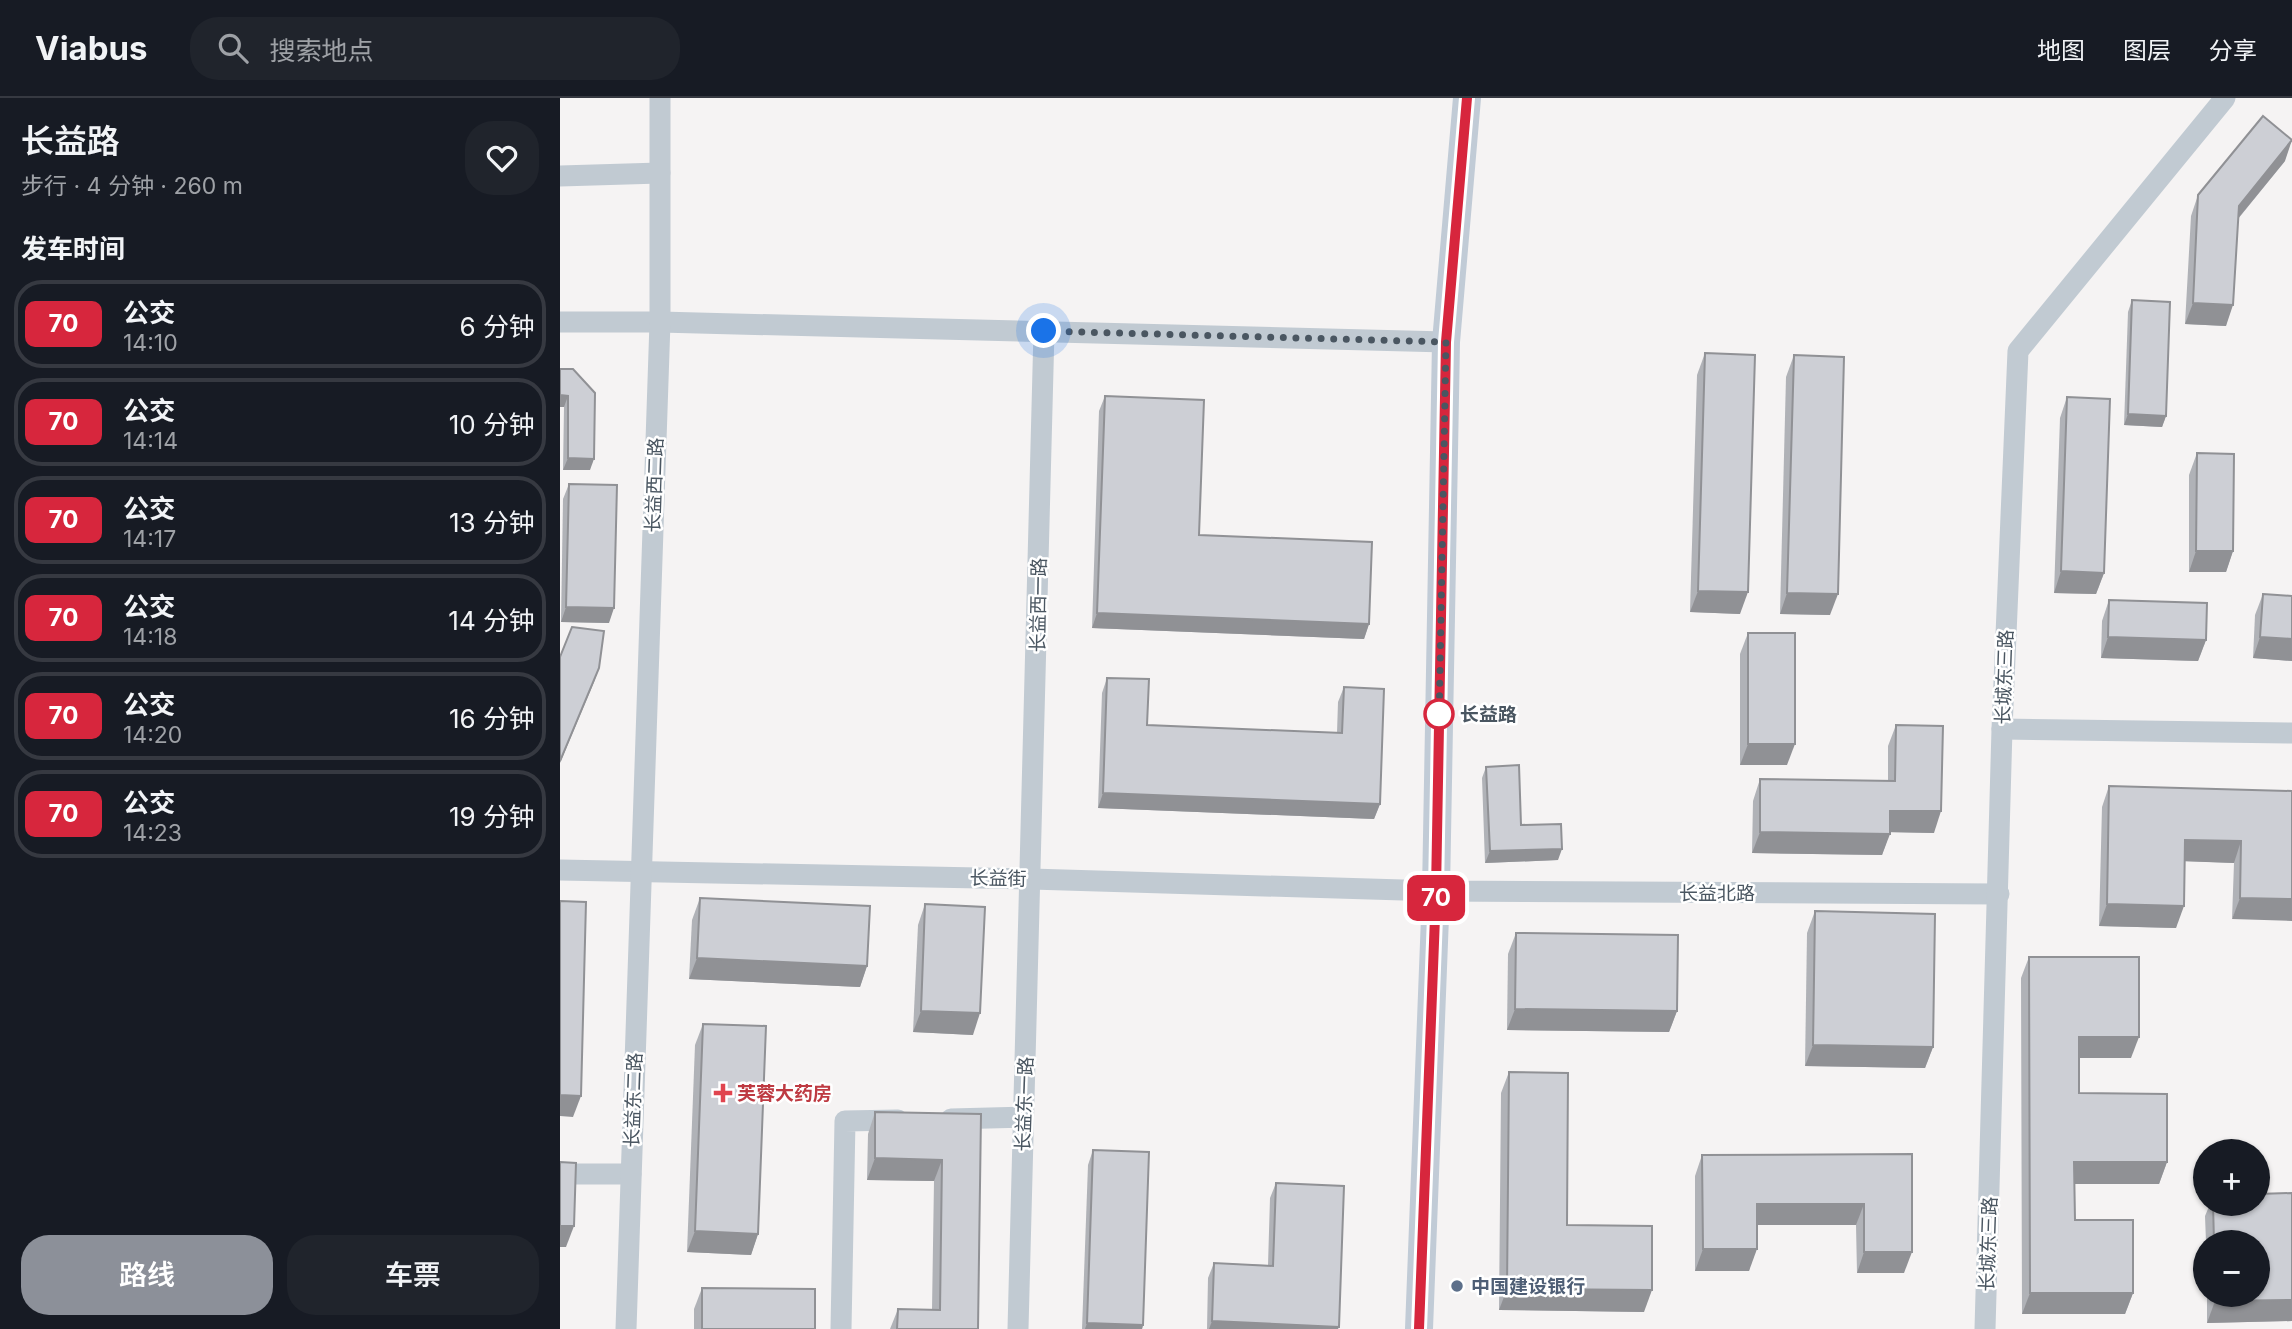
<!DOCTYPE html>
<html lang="zh">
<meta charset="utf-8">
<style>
:root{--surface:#171b24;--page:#20242c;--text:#f1f3f6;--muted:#9ea1a6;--line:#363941;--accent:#8c9099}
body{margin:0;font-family:Inter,"Noto Sans SC",sans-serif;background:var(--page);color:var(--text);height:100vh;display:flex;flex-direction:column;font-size:26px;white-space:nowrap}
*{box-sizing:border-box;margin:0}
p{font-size:23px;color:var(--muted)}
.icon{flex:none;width:38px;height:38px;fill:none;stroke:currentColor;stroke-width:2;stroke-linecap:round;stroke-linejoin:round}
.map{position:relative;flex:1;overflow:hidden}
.sheet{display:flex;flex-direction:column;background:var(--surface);width:560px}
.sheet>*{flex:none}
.badge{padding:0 14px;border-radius:10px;font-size:24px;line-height:46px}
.tools{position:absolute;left:1633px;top:1041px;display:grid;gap:14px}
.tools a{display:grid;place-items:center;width:77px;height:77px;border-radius:50%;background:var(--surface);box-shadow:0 2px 5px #0004;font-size:35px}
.you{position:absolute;width:35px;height:35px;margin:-18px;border:5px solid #fff;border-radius:50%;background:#1a73e8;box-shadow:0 0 0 10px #1a73e833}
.map>.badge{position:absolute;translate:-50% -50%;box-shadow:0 0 0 4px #fff}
h2{padding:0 21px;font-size:26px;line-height:63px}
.round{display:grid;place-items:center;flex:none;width:74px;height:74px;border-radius:28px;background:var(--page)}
.head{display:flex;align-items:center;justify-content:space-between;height:119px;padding:0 21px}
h1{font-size:33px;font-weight:600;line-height:52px}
.primary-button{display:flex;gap:14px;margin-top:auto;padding:14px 21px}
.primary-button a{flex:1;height:80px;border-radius:28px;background:var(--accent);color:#fff;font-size:28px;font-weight:600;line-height:80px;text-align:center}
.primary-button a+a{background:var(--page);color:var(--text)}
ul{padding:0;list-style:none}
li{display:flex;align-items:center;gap:21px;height:88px;margin:0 14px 10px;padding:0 7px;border:4px solid var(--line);border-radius:28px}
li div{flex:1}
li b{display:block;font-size:26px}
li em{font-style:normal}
li .badge{min-width:77px;font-weight:700;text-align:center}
header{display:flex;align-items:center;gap:42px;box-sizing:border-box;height:98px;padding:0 35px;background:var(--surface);border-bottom:2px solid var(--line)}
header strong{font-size:33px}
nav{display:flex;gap:38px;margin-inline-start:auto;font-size:24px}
.search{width:490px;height:63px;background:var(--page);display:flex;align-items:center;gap:18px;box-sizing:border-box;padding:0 24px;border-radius:28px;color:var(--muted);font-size:26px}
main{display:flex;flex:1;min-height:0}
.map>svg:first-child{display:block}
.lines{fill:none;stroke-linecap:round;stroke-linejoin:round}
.minor{stroke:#c1cad2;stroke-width:21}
.secondary{stroke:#c1cbd6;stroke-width:28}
.wall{fill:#b0b2b7}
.shaded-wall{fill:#909195}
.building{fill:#cdcfd5;stroke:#909195;stroke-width:2}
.line-casing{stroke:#fff;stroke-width:16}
.line{stroke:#d7263d;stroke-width:10}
.walk{stroke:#4a5661;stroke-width:7;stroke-dasharray:0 12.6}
.stop-dot{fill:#fff;stroke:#d7263d;stroke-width:3.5}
.health-dot{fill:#e0444e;stroke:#fff;stroke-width:2.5}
.service-dot{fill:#5c6f8a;stroke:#fff;stroke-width:2.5}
.labels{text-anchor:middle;stroke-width:5;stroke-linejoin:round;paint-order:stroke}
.street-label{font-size:19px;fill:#4a5661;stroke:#fff}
.stop-label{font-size:19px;font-weight:bold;fill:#4a5661;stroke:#fff;text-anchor:start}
.health-label{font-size:19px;font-weight:bold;fill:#be3a42;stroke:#fff;text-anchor:start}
.service-label{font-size:19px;font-weight:bold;fill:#4e5e75;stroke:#fff;text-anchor:start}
</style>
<header>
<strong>Viabus</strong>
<div class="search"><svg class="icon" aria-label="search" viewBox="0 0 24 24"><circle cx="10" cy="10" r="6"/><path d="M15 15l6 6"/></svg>搜索地点</div>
<nav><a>地图</a><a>图层</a><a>分享</a></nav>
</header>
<main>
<section class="sheet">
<div class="head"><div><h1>长益路</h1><p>步行 · 4 分钟 · 260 m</p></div><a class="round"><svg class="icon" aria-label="heart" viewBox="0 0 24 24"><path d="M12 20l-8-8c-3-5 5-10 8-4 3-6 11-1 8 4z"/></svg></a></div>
<h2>发车时间</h2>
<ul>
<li><span class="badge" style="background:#d7263d;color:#fff">70</span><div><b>公交</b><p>14:10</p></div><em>6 分钟</em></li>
<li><span class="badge" style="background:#d7263d;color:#fff">70</span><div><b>公交</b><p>14:14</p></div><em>10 分钟</em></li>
<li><span class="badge" style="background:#d7263d;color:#fff">70</span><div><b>公交</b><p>14:17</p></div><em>13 分钟</em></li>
<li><span class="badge" style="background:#d7263d;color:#fff">70</span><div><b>公交</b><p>14:18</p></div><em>14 分钟</em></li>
<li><span class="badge" style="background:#d7263d;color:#fff">70</span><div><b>公交</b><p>14:20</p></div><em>16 分钟</em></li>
<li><span class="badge" style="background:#d7263d;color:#fff">70</span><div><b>公交</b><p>14:23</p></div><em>19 分钟</em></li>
</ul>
<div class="primary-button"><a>路线</a><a>车票</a></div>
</section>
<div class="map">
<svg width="1732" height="1231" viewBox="0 0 1732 1231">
<rect width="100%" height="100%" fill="#f5f3f3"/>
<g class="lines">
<g class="minor">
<polyline points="0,78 100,75"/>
<polyline points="0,224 100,224 886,244"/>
<polyline points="1442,631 1732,635"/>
<polyline points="0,772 471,781 876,793 1439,796"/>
<polyline points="391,1021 463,1019"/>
<polyline points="0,1076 71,1076"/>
<polyline points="66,1231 100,224 100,0"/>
<polyline points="281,1231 285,1023 338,1022"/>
<polyline points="458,1231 484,233"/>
<polyline points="1425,1231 1442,631 1458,253 1665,0"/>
</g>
<polyline class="secondary" points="859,1231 876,793 886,244 907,0"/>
</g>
<g class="wall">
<polygon points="1725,63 1678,121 1666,228 1625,226 1631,118 1638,97"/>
<polygon points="1572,202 1606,318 1602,329 1564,327 1568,214"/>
<polygon points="1145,255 1180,516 1130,514 1137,277"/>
<polygon points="1234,257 1270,517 1220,516 1226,279"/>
<polygon points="0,271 30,372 3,372 4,309 0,309"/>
<polygon points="545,298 639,437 809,526 804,541 532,530 539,313"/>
<polygon points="1507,299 1544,475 1536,496 1494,495 1500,320"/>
<polygon points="1637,355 1673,453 1666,474 1629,474 1629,377"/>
<polygon points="9,386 49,525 1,524 3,401"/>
<polygon points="1703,496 1732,498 1732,563 1693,560 1695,517"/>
<polygon points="1549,502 1646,542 1638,563 1541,560 1542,523"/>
<polygon points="1188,535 1227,667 1180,667 1180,556"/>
<polygon points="547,580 587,627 777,635 778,604 784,589 820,706 814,721 538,710 542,595"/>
<polygon points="1336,627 1374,735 1330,734 1322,757 1192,755 1193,703 1200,681 1328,683 1328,648"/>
<polygon points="926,669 961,727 998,762 925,765 922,680"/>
<polygon points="1549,688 1732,693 1672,821 1674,765 1625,763 1616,830 1539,828 1542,709"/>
<polygon points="140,800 307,868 300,889 129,881 132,822"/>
<polygon points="365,806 413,937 353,934 358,827"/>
<polygon points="1255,813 1373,949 1365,970 1245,968 1247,835"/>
<polygon points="956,835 1117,913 1109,934 947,932 948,856"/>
<polygon points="1469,859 1571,960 1519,960 1519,995 1607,1064 1599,1086 1515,1086 1515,1122 1573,1195 1565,1216 1462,1216 1461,880"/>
<polygon points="143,926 198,1136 191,1157 127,1154 135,947"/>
<polygon points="949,974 1007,1127 1084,1214 939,1212 941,995"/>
<polygon points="315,1014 421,1016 418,1231 330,1231 338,1211 372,1212 374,1083 307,1082 308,1036"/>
<polygon points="533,1052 583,1227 582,1231 522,1231 528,1067"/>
<polygon points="1352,1056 1344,1175 1297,1175 1296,1127 1197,1127 1189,1173 1135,1173 1135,1078 1142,1057"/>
<polygon points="716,1085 778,1231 647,1231 648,1180 654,1165 708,1167 710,1100"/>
<polygon points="1732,1095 1732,1223 1647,1225 1647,1197 1698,1197 1698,1144 1646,1144 1645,1118 1650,1106 1698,1106 1698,1096"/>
<polygon points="142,1190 255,1231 134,1231 134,1211"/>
</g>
<g class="shaded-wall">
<polygon points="1732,42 1725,63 1671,129 1679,108"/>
<polygon points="1633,205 1673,207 1666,228 1625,226"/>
<polygon points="0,297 8,298 4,309 0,309"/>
<polygon points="1568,316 1606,318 1602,329 1564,327"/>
<polygon points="8,360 34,361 30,372 3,372"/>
<polygon points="1636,453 1673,453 1666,474 1629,474"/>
<polygon points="1501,473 1544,475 1536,496 1494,495"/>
<polygon points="1138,493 1188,494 1180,516 1130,514"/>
<polygon points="1227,495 1278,496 1270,517 1220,516"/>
<polygon points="6,509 54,510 49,525 1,524"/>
<polygon points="537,515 809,526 804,541 532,530"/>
<polygon points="1548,539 1646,542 1638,563 1541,560"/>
<polygon points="1700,539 1732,541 1732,563 1693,560"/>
<polygon points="39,570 34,584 0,665 0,663"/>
<polygon points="1188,646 1235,646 1227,667 1180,667"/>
<polygon points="543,695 820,706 814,721 538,710"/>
<polygon points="1330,713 1381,713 1374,735 1323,734"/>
<polygon points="1200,734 1330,736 1322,757 1192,755"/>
<polygon points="1625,742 1681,743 1674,765 1618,763"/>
<polygon points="1002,751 998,762 925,765 930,753"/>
<polygon points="1680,800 1732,801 1732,823 1672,821"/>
<polygon points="1547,806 1624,808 1616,830 1539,828"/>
<polygon points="137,860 307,868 300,889 129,881"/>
<polygon points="955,911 1117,913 1109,934 947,932"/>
<polygon points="361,913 420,915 413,937 353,934"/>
<polygon points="1519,939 1579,939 1571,960 1511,960"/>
<polygon points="1253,947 1373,949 1365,970 1245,968"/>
<polygon points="0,997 21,998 13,1019 0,1018"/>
<polygon points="315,1060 382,1062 374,1083 307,1082"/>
<polygon points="1514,1064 1607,1064 1599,1086 1507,1086"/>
<polygon points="1197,1106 1304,1106 1296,1127 1189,1127"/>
<polygon points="0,1128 14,1128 6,1149 0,1149"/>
<polygon points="135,1133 198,1136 191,1157 127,1154"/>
<polygon points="1143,1151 1197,1151 1189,1173 1135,1173"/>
<polygon points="1304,1154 1352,1154 1344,1175 1297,1175"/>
<polygon points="947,1191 1092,1192 1084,1214 939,1212"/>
<polygon points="1470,1195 1573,1195 1565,1216 1462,1216"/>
<polygon points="1732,1202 1732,1223 1647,1225 1655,1203"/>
<polygon points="652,1223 779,1229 778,1231 649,1231"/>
<polygon points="527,1225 583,1227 582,1231 525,1231"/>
</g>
<g class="building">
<polygon points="1703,18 1732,42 1679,108 1673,207 1633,205 1638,97"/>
<polygon points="1572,202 1610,204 1606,318 1568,316"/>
<polygon points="1145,255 1195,257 1188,494 1138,493"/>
<polygon points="1234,257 1284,259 1278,496 1227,495"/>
<polygon points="0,271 13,271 35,295 34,361 8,360 8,298 0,297"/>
<polygon points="545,298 644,302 639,437 812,444 809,526 537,515"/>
<polygon points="1507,299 1550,301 1544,475 1501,473"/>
<polygon points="1637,355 1674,356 1673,453 1636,453"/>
<polygon points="9,386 57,387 54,510 6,509"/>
<polygon points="1703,496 1732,498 1732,541 1700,539"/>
<polygon points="1549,502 1647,505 1646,542 1548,539"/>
<polygon points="12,529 44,533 39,570 0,663 0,559"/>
<rect x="1188" y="535" width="47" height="111"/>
<polygon points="547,580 589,581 587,627 782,635 784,589 824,591 820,706 543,695"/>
<polygon points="1336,627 1383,628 1381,713 1330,713 1330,736 1200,734 1200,681 1335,683"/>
<polygon points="959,667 961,727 1001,726 1002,751 930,753 926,669"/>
<polygon points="1549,688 1732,693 1732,801 1680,800 1681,743 1625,742 1624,808 1547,806"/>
<polygon points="140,800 310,808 307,868 137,860"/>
<polygon points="0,803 26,804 21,998 0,997"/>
<polygon points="365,806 425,809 420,915 361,913"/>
<polygon points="1255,813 1375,816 1373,949 1253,947"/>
<polygon points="956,835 1118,837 1117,913 955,911"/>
<polygon points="1469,859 1579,859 1579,939 1519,939 1519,995 1607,996 1607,1064 1514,1064 1515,1122 1573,1122 1573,1195 1470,1195"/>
<polygon points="143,926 206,928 198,1136 135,1133"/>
<polygon points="949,974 1008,975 1007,1127 1092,1128 1092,1192 947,1191"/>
<polygon points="315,1014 421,1016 418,1231 337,1231 338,1211 380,1212 382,1062 315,1060"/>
<polygon points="533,1052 589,1054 583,1227 527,1225"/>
<polygon points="1352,1056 1352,1154 1304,1154 1304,1106 1197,1106 1197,1151 1143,1151 1142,1057"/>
<polygon points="0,1064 16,1065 14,1128 0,1128"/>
<polygon points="716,1085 784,1088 779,1229 652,1223 654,1165 713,1168"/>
<polygon points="1732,1095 1732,1202 1655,1203 1655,1197 1698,1197 1698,1144 1654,1144 1653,1106 1698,1106 1698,1096"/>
<polygon points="142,1190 255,1191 255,1231 142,1231"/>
</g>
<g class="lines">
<defs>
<polyline id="line" points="859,1231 876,793 886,244 907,0"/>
</defs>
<use href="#line" class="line-casing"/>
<use href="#line" class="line"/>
<polyline class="walk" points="484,233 886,244 879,628 879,616"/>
</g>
<circle class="stop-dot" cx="879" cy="616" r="14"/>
<path class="health-dot" d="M159.5 984.5h7v7h7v7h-7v7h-7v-7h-7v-7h7z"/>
<circle class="service-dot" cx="897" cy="1188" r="7"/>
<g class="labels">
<g class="street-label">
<text transform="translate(94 387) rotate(-88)" y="7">长益西二路</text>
<text transform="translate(478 507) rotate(-89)" y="7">长益西一路</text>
<text transform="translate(1444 579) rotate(-88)" y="7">长城东三路</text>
<text transform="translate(438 780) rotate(1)" y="7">长益街</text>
<text x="1157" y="802">长益北路</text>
<text transform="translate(73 1002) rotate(-88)" y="7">长益东二路</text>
<text transform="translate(464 1006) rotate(-88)" y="7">长益东一路</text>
<text transform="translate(1428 1146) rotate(-88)" y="7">长城东三路</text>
</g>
<g class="stop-label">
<text x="900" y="623">长益路</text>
</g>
<g class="health-label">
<text x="177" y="1002">芙蓉大药房</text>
</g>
<g class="service-label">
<text x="911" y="1195">中国建设银行</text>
</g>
</g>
</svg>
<div class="tools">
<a>+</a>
<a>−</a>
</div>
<div class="you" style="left:484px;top:233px"></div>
<b class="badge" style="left:876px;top:800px;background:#d7263d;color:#fff">70</b>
</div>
</main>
